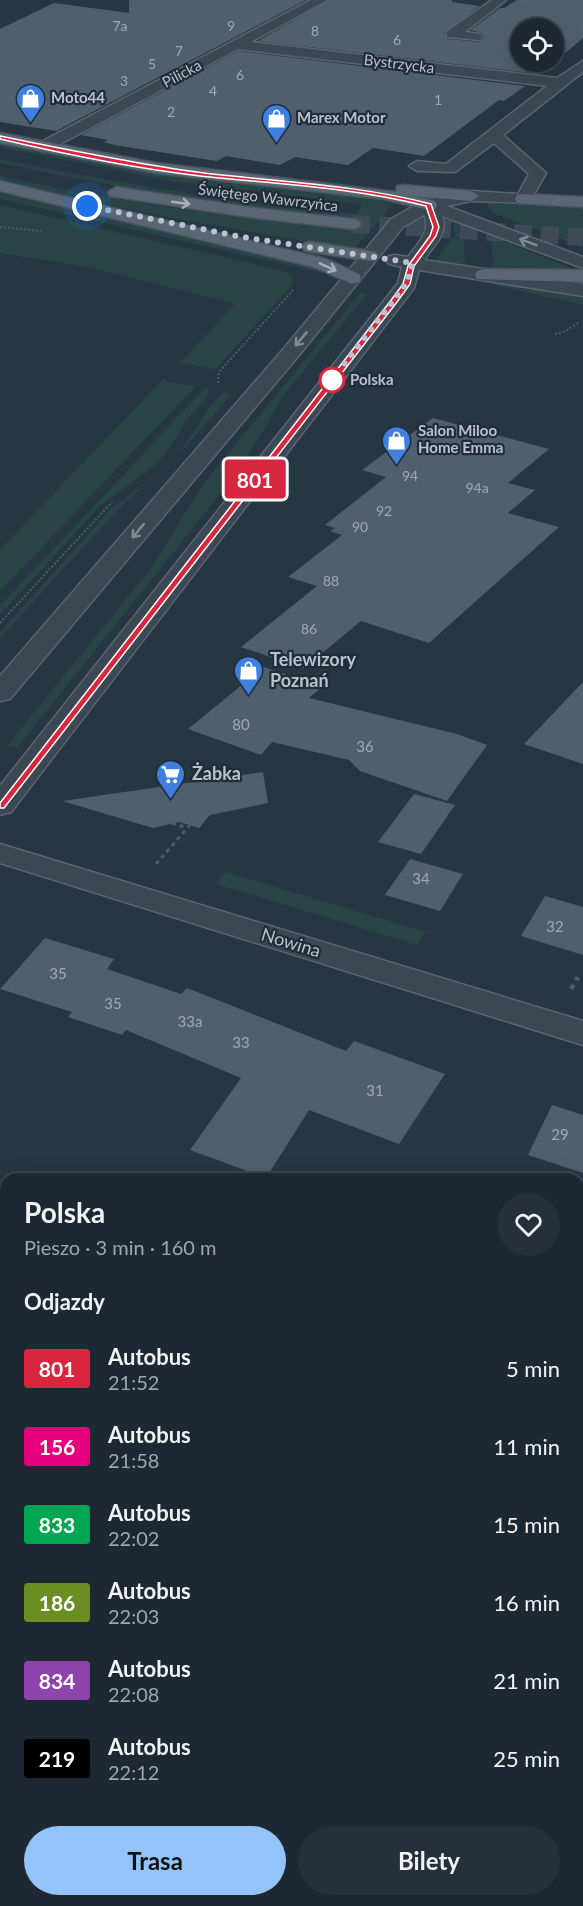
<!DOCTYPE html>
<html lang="pl">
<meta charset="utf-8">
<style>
:root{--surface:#1d2832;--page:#25303a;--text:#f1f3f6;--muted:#a0a6ac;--line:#3b444d;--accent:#92c3f9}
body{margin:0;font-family:Lato,sans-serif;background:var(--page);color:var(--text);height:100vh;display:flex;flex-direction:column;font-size:22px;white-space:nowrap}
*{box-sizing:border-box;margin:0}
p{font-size:20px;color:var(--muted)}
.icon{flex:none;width:33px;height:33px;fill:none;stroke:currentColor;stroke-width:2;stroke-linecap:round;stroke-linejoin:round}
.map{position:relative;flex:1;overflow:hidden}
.side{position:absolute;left:0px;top:1173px;width:584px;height:734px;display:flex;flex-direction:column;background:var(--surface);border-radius:18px 18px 0 0;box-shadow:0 6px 24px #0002,0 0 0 2px var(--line)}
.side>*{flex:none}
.badge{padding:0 12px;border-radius:4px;font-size:21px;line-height:39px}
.tools{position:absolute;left:510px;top:18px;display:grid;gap:12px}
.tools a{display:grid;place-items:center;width:54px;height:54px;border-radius:50%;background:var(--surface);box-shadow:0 6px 24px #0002,0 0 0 2px var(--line);font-size:30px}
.you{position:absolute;width:30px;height:30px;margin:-15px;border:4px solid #fff;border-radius:50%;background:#1a73e8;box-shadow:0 0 0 9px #1a73e833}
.map>.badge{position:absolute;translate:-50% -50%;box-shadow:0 0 0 3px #fff}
h2{padding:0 24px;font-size:22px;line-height:54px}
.round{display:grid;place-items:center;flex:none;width:63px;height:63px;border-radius:32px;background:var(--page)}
.head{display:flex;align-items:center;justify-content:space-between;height:102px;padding:0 24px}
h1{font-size:28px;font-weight:700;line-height:45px}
.primary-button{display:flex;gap:12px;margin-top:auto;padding:12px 24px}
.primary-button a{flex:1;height:69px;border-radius:36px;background:var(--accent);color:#111;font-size:24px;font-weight:700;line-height:69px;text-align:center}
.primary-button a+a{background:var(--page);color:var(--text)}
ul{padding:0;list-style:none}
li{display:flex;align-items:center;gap:18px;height:78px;padding:0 24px}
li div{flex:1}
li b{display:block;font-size:22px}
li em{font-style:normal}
li .badge{min-width:66px;font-weight:700;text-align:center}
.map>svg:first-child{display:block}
.green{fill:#294444}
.building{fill:#505f6e;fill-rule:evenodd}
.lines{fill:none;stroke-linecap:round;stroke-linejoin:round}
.major-tunnel{stroke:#3d4b58;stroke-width:18;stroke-dasharray:18 9;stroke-linecap:butt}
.minor-casing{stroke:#5a6570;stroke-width:3}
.major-casing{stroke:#48535f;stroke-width:3}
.path-far2{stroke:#476061;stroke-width:2;stroke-dasharray:2 2;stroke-linecap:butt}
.path-far1{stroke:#476061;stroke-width:3;stroke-dasharray:4 4;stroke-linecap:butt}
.path{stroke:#476061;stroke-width:4.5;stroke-dasharray:5 5;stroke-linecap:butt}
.minor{fill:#3b4753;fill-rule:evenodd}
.major{fill:#5a6673;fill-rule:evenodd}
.oneway{stroke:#a6b0bb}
.oneway2{stroke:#808b96}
.line{fill:#d7263d;stroke:#fff;stroke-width:1.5}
.walk{stroke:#b9c2cd;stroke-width:6;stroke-dasharray:0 10.8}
.stop-dot{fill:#fff;stroke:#d7263d;stroke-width:3}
.labels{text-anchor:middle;stroke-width:4.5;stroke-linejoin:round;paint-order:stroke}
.far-number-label{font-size:14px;fill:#9fa9b5}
.far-street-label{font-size:15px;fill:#b9c2cd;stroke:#202c38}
.far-poi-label{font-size:15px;font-weight:bold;fill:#b9c2cd;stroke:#202c38;text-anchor:start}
.far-stop-label{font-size:15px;font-weight:bold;fill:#b9c2cd;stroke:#202c38;text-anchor:start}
.number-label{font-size:15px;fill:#9fa9b5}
.poi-label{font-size:18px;font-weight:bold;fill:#b9c2cd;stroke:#202c38;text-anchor:start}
.street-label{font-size:18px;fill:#b9c2cd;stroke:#202c38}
</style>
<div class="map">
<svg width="583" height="1906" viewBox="0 0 583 1906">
<rect width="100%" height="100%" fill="#273643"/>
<g class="green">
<path d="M0 143 181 176 377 199 393 205 355 248 348 249 160 216 0 180V176C116 201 233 219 351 229L355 218C236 207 118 188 0 163V159C118 183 237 203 357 214L361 204 177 182 0 147Z"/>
<polygon points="0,193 309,263 327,274 0,199"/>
<polygon points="488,203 583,208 583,247 493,213 488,207"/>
<path d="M0 205 280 270C288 273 293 275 293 284L216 369 180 363 235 304 83 266 0 253Z"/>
<polygon points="453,222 463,225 465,265 435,261 455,235"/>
<polygon points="491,236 568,267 576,269 493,268"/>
<polygon points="494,282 583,294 583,305 494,285"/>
<polygon points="360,293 367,294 286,392 240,469 17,748 7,746 151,568 206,480"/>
<polygon points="164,378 168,382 196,386 0,591 0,550"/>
<polygon points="206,387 210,393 186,421 165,454 156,464 99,507 0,615 0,606"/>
<polygon points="224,391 232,394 178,455 209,408"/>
<polygon points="156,475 123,504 0,638 0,632 111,509"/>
<polygon points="226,872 426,932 417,945 216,884"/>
</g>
<g class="building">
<polygon points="129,0 306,0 56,131 0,122 0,29 54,3 129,13"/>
<path d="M329 0H452V2L480 6 444 33 448 39 480 42 484 38 482 33 471 30 500 8H504L517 0H583V38L540 74 258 41ZM520 28H554V62H520Z"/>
<polygon points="238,51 525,86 504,101 499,100 424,156 373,148 348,165 295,157 280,165 226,156 217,161 114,145 104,142 108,140 81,135"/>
<polygon points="433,418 549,449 508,483 535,490 508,513 559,527 429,643 361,621 304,668 241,647 317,586 288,577 342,535 330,531 335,528 325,525 386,477 362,470"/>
<polygon points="264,667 322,687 309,698 457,734 487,745 447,801 360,771 349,760 272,742 261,755 188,729"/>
<polygon points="583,682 583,764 524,744"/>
<polygon points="263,772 268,803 210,815 199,828 179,822 153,828 62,801"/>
<polygon points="414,794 455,805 421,854 378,842"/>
<polygon points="410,859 463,874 440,911 385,895"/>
<polygon points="545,896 583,907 583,955 521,936"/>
<polygon points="45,938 114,959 107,969 181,994 187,988 346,1051 354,1041 445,1074 399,1144 309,1110 266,1178 190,1150 241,1078 126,1030 122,1035 68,1017 72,1012 0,989"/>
<polygon points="552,1105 583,1115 583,1173 528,1155"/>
</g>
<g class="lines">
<polyline class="major-tunnel" points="352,224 583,237"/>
<defs>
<g id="minor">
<path d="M311 0H327L251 42 557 78 583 61V72L503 135 546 173 529 203 471 201 447 206 583 257V268L442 216C449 233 433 246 424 260L583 284V296L419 270 414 288 11 812 0 815V786L398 283 402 267 389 264 386 260 389 256 395 255 408 257C418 243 431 232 424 215L403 227 300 354 10 699 0 701V676L286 346 391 219 423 201 455 194 471 191 518 194 529 174 494 143 455 172 417 171 409 166 417 161 446 164 547 86 238 49 49 150 43 152 35 147 37 144Z"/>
<polygon points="492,0 506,0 465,32 480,34 482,37 480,40 448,37 446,34 448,31"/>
<polygon points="0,844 583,1021 583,1045 0,863"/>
</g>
<g id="major">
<polygon points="0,133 156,163 396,192 397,186 403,185 471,191 479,196 471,201 412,196 435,201 437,205 435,209 429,210 383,199 156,173 0,143"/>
<polygon points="0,181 326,259 359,274 361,278 359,282 352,284 314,267 0,191"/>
<polygon points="116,187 248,207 352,219 358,220 361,224 358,228 352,229 248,217 110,196 108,192"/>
<polygon points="523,194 583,197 583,207 517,203 515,199 517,195"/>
<polygon points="311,242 370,251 376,252 379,256 376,260 370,261 305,251 302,247 305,243"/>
<polygon points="484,269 583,270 583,282 477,279 475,275 477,271"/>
</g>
</defs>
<use href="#minor" class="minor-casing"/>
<use href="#major" class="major-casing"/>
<g class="path-far2">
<polyline points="0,227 41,231"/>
<polyline points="555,334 566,331 578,323"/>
<polyline points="218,383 219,372 293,290"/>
<polyline points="0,623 112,502"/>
</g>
<g class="path-far1">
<polyline points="172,823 187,828"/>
<polyline points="156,864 190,825"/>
</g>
<polyline class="path" points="571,989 578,977"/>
<use href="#minor" class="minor"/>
<use href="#major" class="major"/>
</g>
<defs><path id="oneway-shaft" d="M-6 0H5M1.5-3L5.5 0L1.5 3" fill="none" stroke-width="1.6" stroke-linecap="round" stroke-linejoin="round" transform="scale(1.5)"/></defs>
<g class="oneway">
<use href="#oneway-shaft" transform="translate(181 203) rotate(8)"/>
<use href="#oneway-shaft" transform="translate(328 267) rotate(24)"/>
</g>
<g class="oneway2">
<use href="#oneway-shaft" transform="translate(528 242) rotate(-159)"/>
<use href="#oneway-shaft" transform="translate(301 339) rotate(130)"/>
<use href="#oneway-shaft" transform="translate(138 531) rotate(130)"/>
</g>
<path class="line" d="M0 136C65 149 131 163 197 172 275 182 355 184 431 204L439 227 436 236 414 266 410 284 397 302 4 808H0V803L392 299 403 284 408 266 430 236 433 227 426 206C353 187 275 184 200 176 132 168 64 154 0 139Z"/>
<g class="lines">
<polyline class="walk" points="87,206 242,237 413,263 406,284 332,380"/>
</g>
<defs>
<symbol id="shop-pin" viewBox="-11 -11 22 30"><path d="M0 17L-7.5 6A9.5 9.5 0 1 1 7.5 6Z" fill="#3f7fe0" stroke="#202c38"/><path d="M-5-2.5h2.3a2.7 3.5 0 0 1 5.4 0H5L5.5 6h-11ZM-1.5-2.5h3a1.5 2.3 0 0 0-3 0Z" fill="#fff"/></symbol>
<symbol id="supermarket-pin" viewBox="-11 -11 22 30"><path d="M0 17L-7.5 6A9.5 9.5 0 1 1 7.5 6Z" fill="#3f7fe0" stroke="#202c38"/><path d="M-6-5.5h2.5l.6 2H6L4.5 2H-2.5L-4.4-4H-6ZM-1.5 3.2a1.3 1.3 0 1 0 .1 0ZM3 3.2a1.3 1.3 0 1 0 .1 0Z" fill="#fff"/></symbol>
</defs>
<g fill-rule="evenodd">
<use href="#shop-pin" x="14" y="82" width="33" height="45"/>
<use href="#shop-pin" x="260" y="102" width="33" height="45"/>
<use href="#shop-pin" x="380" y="424" width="33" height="45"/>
<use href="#shop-pin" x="232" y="654" width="33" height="45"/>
<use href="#supermarket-pin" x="154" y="758" width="33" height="45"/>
</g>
<circle class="stop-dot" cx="332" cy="380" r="12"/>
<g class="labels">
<g class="far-number-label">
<text x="120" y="31">7a</text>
<text x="231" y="31">9</text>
<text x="315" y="36">8</text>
<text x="397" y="45">6</text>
<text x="179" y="56">7</text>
<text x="152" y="69">5</text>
<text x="240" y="80">6</text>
<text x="124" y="86">3</text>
<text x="213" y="96">4</text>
<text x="438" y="105">1</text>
<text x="171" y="117">2</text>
<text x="410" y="481">94</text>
<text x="477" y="493">94a</text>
<text x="384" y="516">92</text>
<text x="360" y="532">90</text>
<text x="331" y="586">88</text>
<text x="309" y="634">86</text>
</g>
<g class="far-street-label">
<text transform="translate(399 64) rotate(7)" y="5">Bystrzycka</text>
<text transform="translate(182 74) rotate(-28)" y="5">Pilicka</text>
<text transform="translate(268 198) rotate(7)" y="5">Świętego Wawrzyńca</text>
</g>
<g class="far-poi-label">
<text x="51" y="103">Moto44</text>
<text x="297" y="123">Marex Motor</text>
<text x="418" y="436">Salon Miloo<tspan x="418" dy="17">Home Emma</tspan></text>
</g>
<g class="far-stop-label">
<text x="350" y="385">Polska</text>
</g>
<g class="number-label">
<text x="241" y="730">80</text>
<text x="365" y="752">36</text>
<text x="421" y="884">34</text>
<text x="555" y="932">32</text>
<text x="58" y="979">35</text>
<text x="113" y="1009">35</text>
<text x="190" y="1027">33a</text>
<text x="241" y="1048">33</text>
<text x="375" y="1096">31</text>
<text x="560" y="1140">29</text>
</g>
<g class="poi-label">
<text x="270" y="666">Telewizory<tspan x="270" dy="21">Poznań</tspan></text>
<text x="192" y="780">Żabka</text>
</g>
<g class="street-label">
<text transform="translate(291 943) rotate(17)" y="6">Nowina</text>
</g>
</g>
</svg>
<div class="tools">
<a><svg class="icon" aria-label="locate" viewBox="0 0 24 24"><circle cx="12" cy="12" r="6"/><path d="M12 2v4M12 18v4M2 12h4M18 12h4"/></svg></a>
</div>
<div class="you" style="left:87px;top:206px"></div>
<b class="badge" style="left:255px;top:479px;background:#d7263d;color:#fff">801</b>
<section class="side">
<div class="head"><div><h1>Polska</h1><p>Pieszo · 3 min · 160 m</p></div><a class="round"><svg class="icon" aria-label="heart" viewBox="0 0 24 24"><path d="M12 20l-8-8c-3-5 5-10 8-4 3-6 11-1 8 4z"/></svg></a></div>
<h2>Odjazdy</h2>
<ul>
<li><span class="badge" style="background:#d7263d;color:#fff">801</span><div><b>Autobus</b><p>21:52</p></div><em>5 min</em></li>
<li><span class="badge" style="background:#e6007e;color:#fff">156</span><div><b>Autobus</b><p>21:58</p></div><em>11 min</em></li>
<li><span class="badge" style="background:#00a651;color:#fff">833</span><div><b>Autobus</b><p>22:02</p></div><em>15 min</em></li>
<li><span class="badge" style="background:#6b8e23;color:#fff">186</span><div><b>Autobus</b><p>22:03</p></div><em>16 min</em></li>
<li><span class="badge" style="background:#8e44ad;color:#fff">834</span><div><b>Autobus</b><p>22:08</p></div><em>21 min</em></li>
<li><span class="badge" style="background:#000;color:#fff">219</span><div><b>Autobus</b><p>22:12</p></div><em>25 min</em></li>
</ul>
<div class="primary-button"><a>Trasa</a><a>Bilety</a></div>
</section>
</div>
